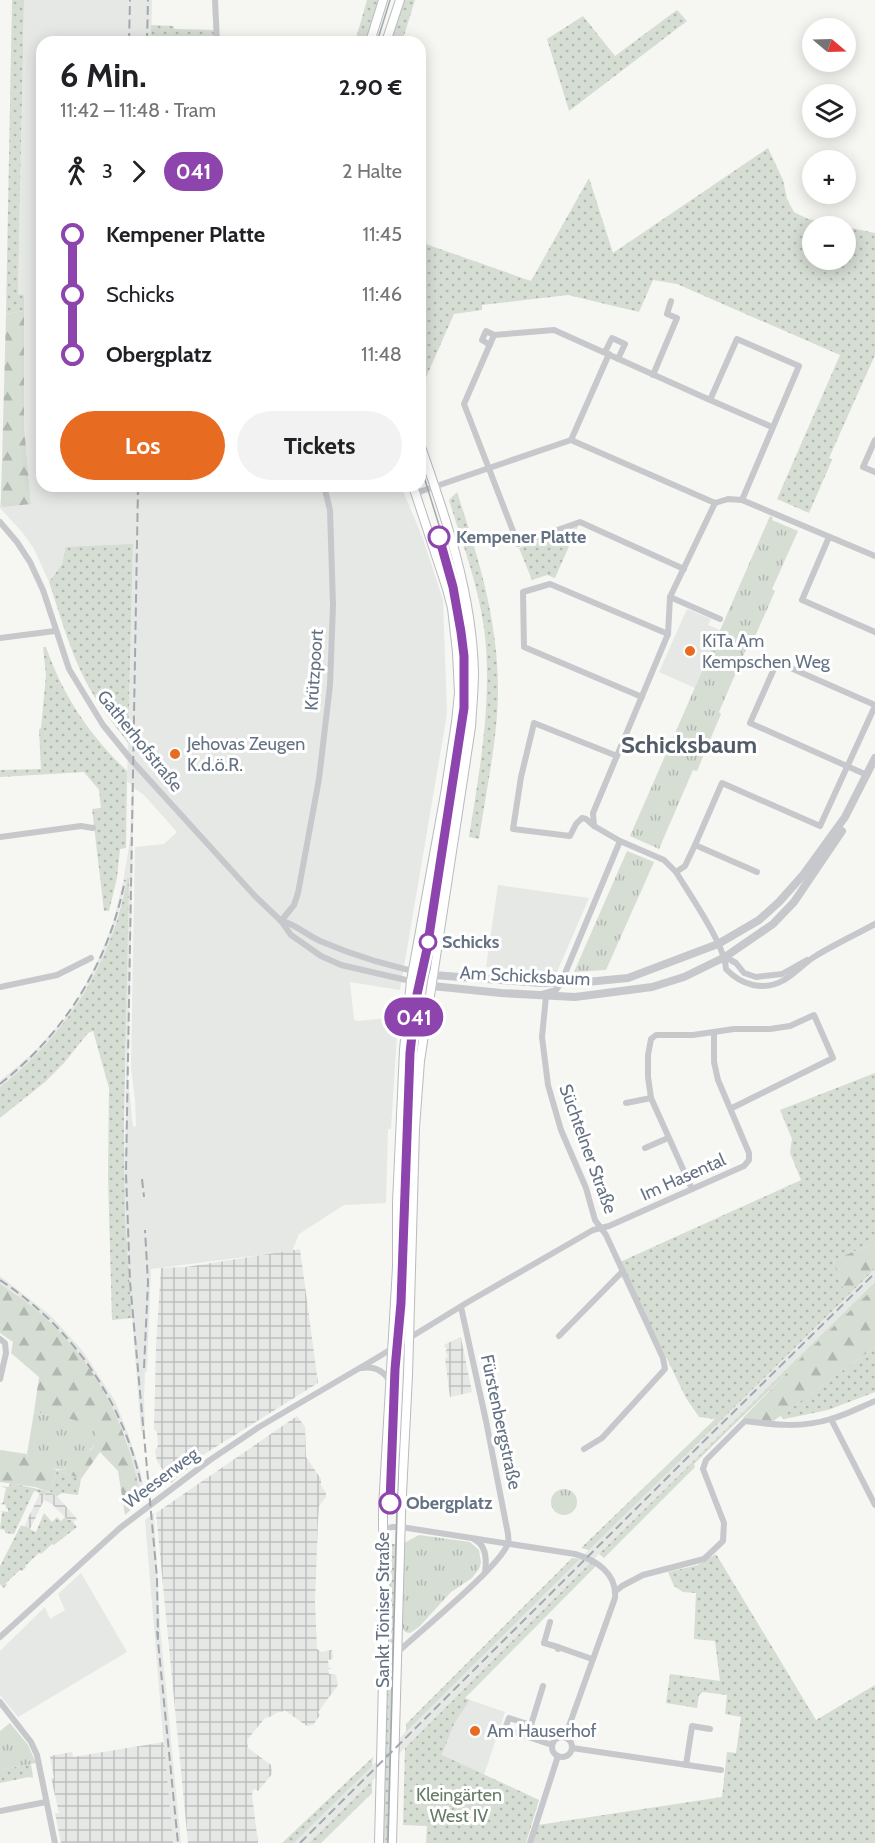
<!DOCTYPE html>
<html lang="de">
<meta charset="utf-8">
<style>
:root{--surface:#fff;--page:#f2f2f2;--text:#202124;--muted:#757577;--accent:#e76b21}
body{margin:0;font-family:Cabin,sans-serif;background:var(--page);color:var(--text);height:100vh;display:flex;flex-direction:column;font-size:22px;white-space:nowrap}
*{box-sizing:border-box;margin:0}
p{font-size:20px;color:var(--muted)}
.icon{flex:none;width:33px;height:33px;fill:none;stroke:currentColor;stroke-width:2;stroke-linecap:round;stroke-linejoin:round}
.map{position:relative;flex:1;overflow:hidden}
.details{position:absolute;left:36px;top:36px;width:390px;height:456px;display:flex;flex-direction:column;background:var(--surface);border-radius:18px;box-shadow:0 3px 15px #0003}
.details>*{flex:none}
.badge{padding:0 12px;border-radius:20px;font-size:21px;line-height:39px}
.needle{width:39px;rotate:109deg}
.buttons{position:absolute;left:802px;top:18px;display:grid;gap:12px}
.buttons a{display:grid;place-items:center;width:54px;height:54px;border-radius:50%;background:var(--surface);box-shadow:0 3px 15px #0003;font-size:30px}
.map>.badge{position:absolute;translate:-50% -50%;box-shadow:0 0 0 3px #fff}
.legs{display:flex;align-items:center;gap:9px;height:66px;padding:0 24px;font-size:20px}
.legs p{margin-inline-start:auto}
.summary{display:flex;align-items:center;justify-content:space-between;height:102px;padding:0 24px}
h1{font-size:33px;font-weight:700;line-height:45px}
.button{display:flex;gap:12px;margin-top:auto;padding:12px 24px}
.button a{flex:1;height:69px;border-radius:36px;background:var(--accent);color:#fff;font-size:24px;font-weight:700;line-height:69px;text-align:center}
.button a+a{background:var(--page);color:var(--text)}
ul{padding:0 24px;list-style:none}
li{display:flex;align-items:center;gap:21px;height:60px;font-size:22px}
li i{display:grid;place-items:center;width:9px;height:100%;margin:0 8px;background:currentColor}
li i::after{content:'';width:15px;height:15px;margin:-8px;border:4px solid;border-radius:50%;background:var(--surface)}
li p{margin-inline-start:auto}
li:first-child i{background:linear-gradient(#0000 50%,currentColor 0)}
li:last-child i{background:linear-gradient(currentColor 50%,#0000 0)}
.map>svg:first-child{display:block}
.built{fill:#e6e8e6;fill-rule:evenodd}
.industrial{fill:url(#industrial-grid)}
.grass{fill:url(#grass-dots)}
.forest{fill:url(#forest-firs)}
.park{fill:url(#park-tufts)}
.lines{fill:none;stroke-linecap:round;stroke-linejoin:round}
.secondary-casing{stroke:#b8bbc0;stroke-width:10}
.minor{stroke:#c6c8cc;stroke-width:6}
.tertiary{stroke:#c6c8cc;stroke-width:8}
.secondary{stroke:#fff;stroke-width:8}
.tram{stroke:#a3a8af;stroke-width:1.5}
.rail{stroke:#a3a8af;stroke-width:2;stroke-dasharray:9 4.5;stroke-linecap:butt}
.line-1-casing{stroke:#fff;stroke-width:14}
.line-1{stroke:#8e44ad;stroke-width:9}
.stop-1-dot{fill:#fff;stroke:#8e44ad;stroke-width:3}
.poi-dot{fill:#e76b21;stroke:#fff;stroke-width:2}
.labels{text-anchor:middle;stroke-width:6;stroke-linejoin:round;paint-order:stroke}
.stop-label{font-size:18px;font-weight:bold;fill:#647284;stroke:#fff;text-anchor:start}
.poi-label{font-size:18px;fill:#647284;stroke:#fff;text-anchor:start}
.street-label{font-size:18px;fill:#647284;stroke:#fff}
.park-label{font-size:18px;fill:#657b63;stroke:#fff}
.district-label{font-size:24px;font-weight:bold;fill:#525c69;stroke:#fff}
</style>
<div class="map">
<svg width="875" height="1843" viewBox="0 0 875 1843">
<defs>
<pattern id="industrial-grid" width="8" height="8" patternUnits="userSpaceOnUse" patternTransform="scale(1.5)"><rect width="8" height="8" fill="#e6e8e6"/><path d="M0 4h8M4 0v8" fill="none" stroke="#bec0c0"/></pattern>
<pattern id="grass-dots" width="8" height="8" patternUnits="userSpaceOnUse" patternTransform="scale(1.5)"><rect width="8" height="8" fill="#d6ddd3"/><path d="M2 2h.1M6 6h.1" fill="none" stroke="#b1b8b1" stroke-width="1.8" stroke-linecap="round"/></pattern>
<pattern id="forest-firs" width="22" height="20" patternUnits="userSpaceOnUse" patternTransform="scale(1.5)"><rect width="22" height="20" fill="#d6ddd3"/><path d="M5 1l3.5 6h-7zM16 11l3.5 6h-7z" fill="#b1b8b1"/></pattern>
<pattern id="park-tufts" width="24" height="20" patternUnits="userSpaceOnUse" patternTransform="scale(1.5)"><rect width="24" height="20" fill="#d6ddd3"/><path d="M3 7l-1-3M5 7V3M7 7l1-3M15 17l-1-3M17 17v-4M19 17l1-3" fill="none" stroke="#b1b8b1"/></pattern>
</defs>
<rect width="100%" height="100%" fill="#f6f6f2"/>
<g class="built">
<path d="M24 0H152L151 42H42V486H401L423 539 443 600 447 714 400 990 350 982 354 1020 358 1021 398 1017 391 1129H388L386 1203 344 1205 299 1234 292 1251 151 1269 147 1371 145 1372 144 1398 145 1431H141L132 1318 125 1209 127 878 115 928 104 958 84 996 69 1018 37 1055 0 1087V1081L33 1053 65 1018 81 993 100 956 112 926 123 882 130 840 132 785 127 781 133 545 62 564 49 582 34 549 23 533 0 508V498L1 505 31 504 24 425V295H18ZM134 788 144 795 177 832 164 844 135 847 131 1067 135 1100 136 1126 133 1127 128 1079Z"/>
<polygon points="687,609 711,619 708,625 720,630 695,688 659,672"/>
<polygon points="498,885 589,898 557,972 486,967"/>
<polygon points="875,1269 875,1282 599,1554 372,1781 309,1843 294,1843 589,1550"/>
<polygon points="0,1276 51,1316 82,1350 95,1370 115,1401 129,1436 141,1474 146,1498 142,1500 125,1436 110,1403 92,1372 77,1353 47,1320 15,1293 0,1284"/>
<polygon points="154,1513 160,1627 181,1843 172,1843 145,1520"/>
<polygon points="81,1573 127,1652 18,1717 0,1695 0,1651 45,1607 50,1619 65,1610 58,1594"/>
<polygon points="470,1700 505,1712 484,1775 442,1756 454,1724"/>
</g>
<g class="industrial">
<polygon points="300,1249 318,1383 206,1453 171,1483 157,1461 155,1451 158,1445 157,1432 154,1429 156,1346 161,1268 186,1267"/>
<polygon points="461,1338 472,1392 450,1397 445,1358 448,1357 445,1351 447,1350 444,1345 454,1340"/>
<polygon points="297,1416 305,1427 306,1457 321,1479 321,1485 326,1493 326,1497 319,1506 318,1520 315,1602 317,1649 321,1652 332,1650 333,1659 328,1660 329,1668 332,1669 328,1669 329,1674 336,1675 338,1685 318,1712 320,1715 313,1725 307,1726 284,1710 284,1711 276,1713 272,1716 265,1718 247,1740 248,1748 271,1765 272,1774 258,1791 255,1789 253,1790 252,1795 258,1843 188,1843 156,1513"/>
<polygon points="47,1491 57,1496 77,1519 73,1522 68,1520 52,1504 44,1500 30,1529 24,1527 40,1493 45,1495"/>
<polygon points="164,1742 173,1843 61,1843 55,1813 59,1813 51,1778 54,1778 50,1756 72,1752 73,1757"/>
</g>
<g class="grass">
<polygon points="12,0 24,0 18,294 24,295 24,311 6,314"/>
<polygon points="367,0 378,0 366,42 355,42"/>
<polygon points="403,0 415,0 402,42 391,42"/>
<polygon points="677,10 687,21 569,111 547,39 583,16 615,56"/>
<polygon points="151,25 173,26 175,29 214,30 214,42 151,42"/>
<polygon points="768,148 783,180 787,199 794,212 808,219 842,226 813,226 813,260 846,260 846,227 875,233 875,355 829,458 832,460 809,513 777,499 840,355 677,284 653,280 639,312 568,295 482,305 482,310 454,314 420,391 420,242 531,281 589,178 613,253"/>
<path d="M457 492C478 556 498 620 498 689 498 739 486 790 479 839L469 837C480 768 493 698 484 628 478 584 462 542 449 500Z"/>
<polygon points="578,526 555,578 547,575 532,580 519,548 551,536 552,537 571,530 570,528"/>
<path d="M133 544 128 743C117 727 103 712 93 694 72 660 62 620 49 582L62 564 66 547Z"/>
<path d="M43 647H46C63 696 90 736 127 771L126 848 120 849 117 878 109 911H104L92 809 101 808 99 790 84 772 0 777V770L41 769 39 729 41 728 46 675Z"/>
<path d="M127 878H129L124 1122 125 1214 132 1318 112 1320 108 1176 109 1088 93 1031 88 1033 64 1063 45 1082 0 1118V1087C67 1034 113 963 127 878Z"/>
<polygon points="875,1073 875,1243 833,1260 846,1295 875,1267 875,1269 589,1550 581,1548 715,1419 699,1417 686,1398 620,1262 801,1180 790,1153 792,1139 780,1110"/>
<polygon points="875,1282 875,1287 694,1464 695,1467 604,1558 599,1554"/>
<polygon points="875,1347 875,1392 828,1410 784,1419 780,1416"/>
<polygon points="57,1470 81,1479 78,1495 62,1493 57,1496 50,1492"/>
<polygon points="10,1483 47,1491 45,1495 34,1491 14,1534 5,1533 5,1530 0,1529 2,1512 0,1511 8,1512 8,1509 6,1508 6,1505 0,1504 3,1503 6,1488 0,1486 9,1487"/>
<polygon points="44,1513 52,1522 57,1517 61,1521 65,1517 68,1520 71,1520 77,1527 54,1545 52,1544 41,1554 39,1553 25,1566 26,1567 22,1571 20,1570 6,1583 7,1585 4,1588 0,1584 0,1566 21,1525 36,1532"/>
<polygon points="390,1544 398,1544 390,1843 383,1843"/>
<polygon points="716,1554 816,1720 875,1685 875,1843 533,1843 538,1825 722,1797 727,1752 736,1753 741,1717 725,1714 727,1695 703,1692 699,1695 697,1708 666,1703 670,1674 720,1681 715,1641 694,1639 696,1593 683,1592 674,1586 668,1572 698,1565"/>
<polygon points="572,1558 580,1559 406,1732 406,1724"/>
<polygon points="590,1563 596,1566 465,1698 470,1700 454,1724 442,1755 539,1800 526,1843 426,1843 427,1826 403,1825 405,1748"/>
<polygon points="373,1757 372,1766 294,1843 282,1843"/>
<polygon points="31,1764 33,1778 29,1777 0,1783 0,1770"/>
<polygon points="372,1781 372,1793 321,1843 309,1843"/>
</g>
<g class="forest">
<polygon points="24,311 24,425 31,504 3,507 1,505 1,498 6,314"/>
<polygon points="875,1243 875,1267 846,1296 833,1260"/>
<path d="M0 1284C57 1318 104 1376 125 1438 132 1458 137 1479 142 1500L125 1515 118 1471 100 1452 81 1479 57 1470 50 1492 35 1487 0 1482V1450L27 1454 28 1457 57 1470 66 1469 73 1457 91 1450 95 1445V1429L77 1421 34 1412 39 1377 11 1353 13 1342 0 1333Z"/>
<polygon points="875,1287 875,1347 772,1422 743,1418 810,1349"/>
</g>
<g class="park">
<polygon points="770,516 773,518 772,520 798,531 772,589 775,591 750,648 747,647 719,712 721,714 697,771 693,770 659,849 630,836"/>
<polygon points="627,851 654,862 606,970 574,972"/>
<path d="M34 1412C53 1417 79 1417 95 1429V1445L88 1452 73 1457C72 1460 71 1464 69 1466 63 1475 38 1463 30 1460L27 1454Z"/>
<circle cx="564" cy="1502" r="13"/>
<polygon points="419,1535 470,1542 479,1550 481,1563 478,1570 472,1578 451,1592 419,1627 410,1633 405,1632 402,1626 404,1543"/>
<polygon points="10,1723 28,1745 36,1763 0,1770 0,1731"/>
</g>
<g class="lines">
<defs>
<g id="secondary">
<polyline points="370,42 383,0"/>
<polyline points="386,42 400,0"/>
<polyline points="379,1843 386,1561 383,1530 383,1508 397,1267 397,1203 404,1050 411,981 445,794 456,722 459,693 457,652 452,608 447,589 413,486"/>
<path d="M392 1843 401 1514 408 1375 415 1128 420 1061 471 727C472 709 474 690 474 672 472 592 446 518 420 444"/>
</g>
</defs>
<use href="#secondary" class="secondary-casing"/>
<g class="minor">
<polyline points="215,0 217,42"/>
<polyline points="490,345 482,340 486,331 494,335"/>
<polyline points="605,352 612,338 625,344 618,359"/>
<polyline points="653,375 677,318 667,314 671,301"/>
<polyline points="571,440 609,354"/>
<polyline points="875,440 863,467 875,472"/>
<polyline points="416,493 571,440 715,503 728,499 742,500 875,556"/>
<polyline points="742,500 799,366 737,339 710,400 772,427"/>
<path d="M715 503 670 597 668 634 593 813 594 826 620 841 664 860 676 872C690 895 725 945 726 969 741 985 764 992 784 980 795 974 803 964 814 957 833 945 855 935 875 924"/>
<polyline points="0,522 17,542 30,562 43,590 69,669 103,725 133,762 255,896 281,921 291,935 321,956 341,965 432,986"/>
<polyline points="829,537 802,600 875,632"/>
<polyline points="684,569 580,522 518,544 464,404 494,335 554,330 710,400"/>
<polyline points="670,597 720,619"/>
<polyline points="0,638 55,631"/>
<polyline points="642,697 524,647 523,592 550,584 668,634"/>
<polyline points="867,775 750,723 777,662 875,705"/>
<polyline points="594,826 586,819 582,818 576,824 570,836 513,829 521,777 534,723 617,756"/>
<polyline points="0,837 81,826 93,828"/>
<polyline points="695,845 722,783 820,826 875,706"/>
<polyline points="676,872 685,866 695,845 757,872"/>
<polyline points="281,921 294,905 298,893 319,779 330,685 333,605 330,510 324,486"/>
<path d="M282 921C295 924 307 935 320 941 355 956 395 968 433 975"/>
<polyline points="725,957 736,963 744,973 756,977 782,974 807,960"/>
<polyline points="0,987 57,975 91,958"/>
<polyline points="542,994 556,990 561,983 620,841"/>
<polyline points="546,996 542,1037 548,1085 561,1130 586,1188 595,1220 606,1235 663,1358 665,1369 602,1438 584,1449"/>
<polyline points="626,1103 651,1098"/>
<polyline points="645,1148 668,1138"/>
<polyline points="692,1189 651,1098 648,1077 648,1055 651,1039 656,1035 693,1035 734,1029 770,1029 790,1026 814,1015 833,1058 732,1108"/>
<polyline points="559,1336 622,1272"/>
<polyline points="0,1339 5,1343 6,1353 0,1379"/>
<path d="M362 1368C375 1366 384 1371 390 1382"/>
<polyline points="831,1419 875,1505"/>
<path d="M383 1530 392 1527H401L575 1554C596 1560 617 1573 615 1598L565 1737"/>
<path d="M474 1539C486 1545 487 1559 485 1572"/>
<path d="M616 1591 622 1586 643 1575 704 1559 723 1541 724 1523 703 1469 706 1460 745 1421C774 1425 802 1428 831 1419 846 1415 861 1407 875 1401"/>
<polyline points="550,1622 544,1643 558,1647"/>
<polyline points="0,1637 120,1528 210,1460 259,1427 375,1359 468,1302 593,1230 609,1226 744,1166 749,1160 749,1153 718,1080 714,1062 714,1032"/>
<polyline points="558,1649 558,1647 592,1659"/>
<path d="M398 1652C419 1632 502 1565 508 1543 509 1540 508 1537 508 1534L486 1421 461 1307"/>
<polyline points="0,1702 31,1742 37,1755 55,1843"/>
<polyline points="531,1725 543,1686"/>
<circle cx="562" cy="1747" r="10"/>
<polyline points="527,1737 531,1725 509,1718 505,1729 552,1745"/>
<polyline points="572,1748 721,1770"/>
<polyline points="686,1765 692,1726 710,1729"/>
<polyline points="0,1811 46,1802"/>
<polyline points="530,1843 558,1756"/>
</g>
<g class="tertiary">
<polyline points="433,975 541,983 576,983 628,978 718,944 759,920 779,902 803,875 845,817 875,758"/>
<polyline points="432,986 501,993 575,997 652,987 684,977 725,957 773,924 794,902 842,831"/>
</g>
<use href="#secondary" class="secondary"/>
<g class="tram">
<polyline points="377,42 390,0"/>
<polyline points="388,1843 398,1477 398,1393 404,1303 413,1054 418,1009 430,969 437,921 444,858 463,744 469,678 463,614 453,570 420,464"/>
</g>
<g class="rail">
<polyline points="129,42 130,0"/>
<polyline points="147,42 148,0"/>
<polyline points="138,486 126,1173 130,1282 157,1578 158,1638"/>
<path d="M0 1084C66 1032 109 962 125 880"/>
<polyline points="142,1179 144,1197"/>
<path d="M0 1280C73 1328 124 1402 142 1488"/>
<polyline points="144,1368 148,1282 145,1230"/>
<polyline points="157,1631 178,1843"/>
<polyline points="300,1843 698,1447 875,1273"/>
</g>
</g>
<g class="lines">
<defs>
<polyline id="line-1" points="390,1503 395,1369 401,1303 410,1053 416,999 427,949 464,708 464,656 461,632 453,587 439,537"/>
</defs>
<use href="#line-1" class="line-1-casing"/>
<use href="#line-1" class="line-1"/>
</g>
<g class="stop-1-dot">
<circle cx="439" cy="537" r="10"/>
<circle cx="428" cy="942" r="8"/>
<circle cx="390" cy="1503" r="10"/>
</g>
<g class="poi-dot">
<circle cx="690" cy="651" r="6"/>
<circle cx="175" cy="754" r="6"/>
<circle cx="475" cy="1731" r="6"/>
</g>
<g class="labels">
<g class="stop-label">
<text x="456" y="543">Kempener Platte</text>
<text x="442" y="948">Schicks</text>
<text x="406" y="1509">Obergplatz</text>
</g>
<g class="poi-label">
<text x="702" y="647">KiTa Am<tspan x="702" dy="21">Kempschen Weg</tspan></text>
<text x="187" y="750">Jehovas Zeugen<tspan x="187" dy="21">K.d.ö.R.</tspan></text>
<text x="487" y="1737">Am Hauserhof</text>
</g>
<g class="street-label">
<text transform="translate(314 670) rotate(-86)" y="6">Krützpoort</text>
<text transform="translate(140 741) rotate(51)" y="6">Gatherhofstraße</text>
<text transform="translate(525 976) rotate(3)" y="6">Am Schicksbaum</text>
<text transform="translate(588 1149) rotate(70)" y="6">Süchtelner Straße</text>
<text transform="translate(683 1177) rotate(-24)" y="6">Im Hasental</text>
<text transform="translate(501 1422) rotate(78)" y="6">Fürstenbergstraße</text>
<text transform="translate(161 1478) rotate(-37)" y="6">Weeserweg</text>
<text transform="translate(383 1610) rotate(-90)" y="6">Sankt Töniser Straße</text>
</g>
<g class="park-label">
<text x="459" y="1801">Kleingärten<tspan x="459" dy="21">West IV</tspan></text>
</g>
<g class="district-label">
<text x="689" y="753">Schicksbaum</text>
</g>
</g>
</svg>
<div class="buttons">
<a><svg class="needle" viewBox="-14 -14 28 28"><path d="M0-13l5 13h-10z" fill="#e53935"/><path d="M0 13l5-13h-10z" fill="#757577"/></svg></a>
<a><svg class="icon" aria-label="layers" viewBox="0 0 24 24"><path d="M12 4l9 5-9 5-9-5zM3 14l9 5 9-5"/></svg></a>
<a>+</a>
<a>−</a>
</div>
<b class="badge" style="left:414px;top:1017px;background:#8e44ad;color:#fff">041</b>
<section class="details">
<div class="summary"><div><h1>6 Min.</h1><p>11:42 – 11:48 · Tram</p></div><b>2.90 €</b></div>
<div class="legs"><svg class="icon" aria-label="walk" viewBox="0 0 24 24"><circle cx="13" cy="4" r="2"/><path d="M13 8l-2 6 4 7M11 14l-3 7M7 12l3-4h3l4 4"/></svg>3<svg class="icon" aria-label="forward" viewBox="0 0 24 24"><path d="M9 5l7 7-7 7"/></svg><b class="badge" style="background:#8e44ad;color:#fff">041</b><p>2 Halte</p></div>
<ul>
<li><i style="color:#8e44ad"></i><b>Kempener Platte</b><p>11:45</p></li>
<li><i style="color:#8e44ad"></i><span>Schicks</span><p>11:46</p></li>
<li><i style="color:#8e44ad"></i><b>Obergplatz</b><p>11:48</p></li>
</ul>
<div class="button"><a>Los</a><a>Tickets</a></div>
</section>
</div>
